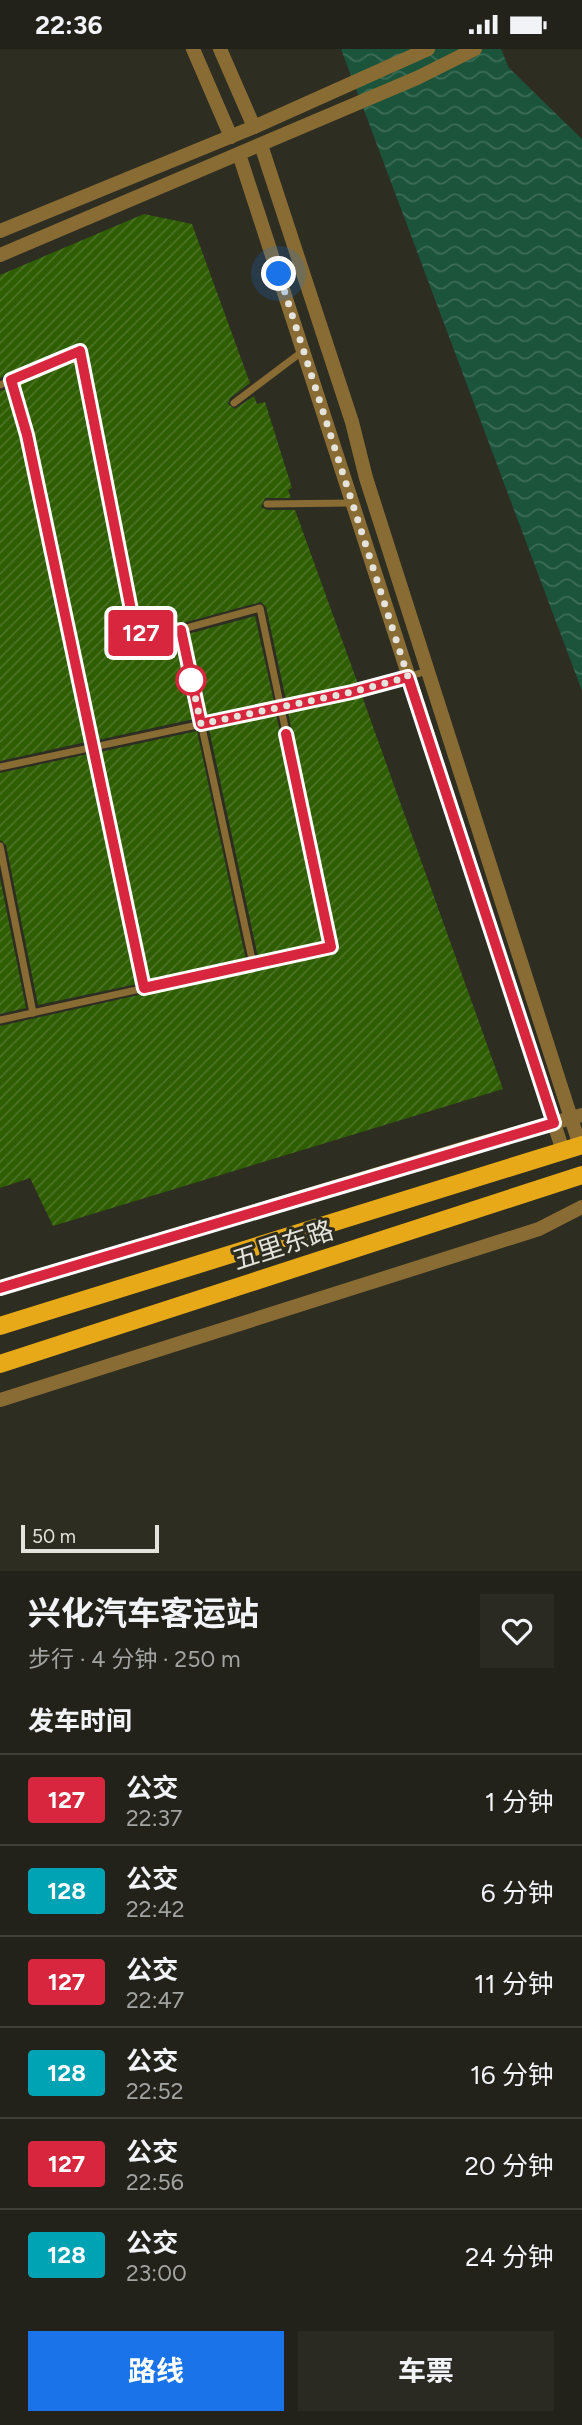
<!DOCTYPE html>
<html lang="zh">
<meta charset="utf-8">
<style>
:root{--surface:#22221a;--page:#2a2a23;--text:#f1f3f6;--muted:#a2a4a2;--line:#3f3f39;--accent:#1a73e8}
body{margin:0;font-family:Figtree,"Noto Sans SC",sans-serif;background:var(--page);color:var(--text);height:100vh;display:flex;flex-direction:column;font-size:26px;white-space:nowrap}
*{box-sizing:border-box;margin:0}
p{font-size:23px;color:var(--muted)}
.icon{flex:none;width:38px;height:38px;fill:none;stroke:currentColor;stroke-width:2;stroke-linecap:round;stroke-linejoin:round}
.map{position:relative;height:1522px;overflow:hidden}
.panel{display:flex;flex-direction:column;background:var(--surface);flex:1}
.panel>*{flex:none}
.badge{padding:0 14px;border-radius:5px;font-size:24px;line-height:46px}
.scale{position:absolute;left:21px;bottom:18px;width:138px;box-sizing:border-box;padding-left:7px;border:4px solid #e4e4dd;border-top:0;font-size:19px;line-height:24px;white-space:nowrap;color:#e4e4dd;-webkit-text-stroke:5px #2d2d22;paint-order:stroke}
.you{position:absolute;width:35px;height:35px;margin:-18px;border:5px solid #fff;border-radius:50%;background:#1a73e8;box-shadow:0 0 0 10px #1a73e833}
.map>.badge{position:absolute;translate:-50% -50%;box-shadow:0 0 0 4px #fff}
h2{padding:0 28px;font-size:26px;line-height:63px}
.round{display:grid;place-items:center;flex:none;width:74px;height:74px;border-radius:0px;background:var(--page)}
.overview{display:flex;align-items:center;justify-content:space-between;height:119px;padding:0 28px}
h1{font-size:33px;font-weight:700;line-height:52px}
.action{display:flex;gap:14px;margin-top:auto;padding:14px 28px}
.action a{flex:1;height:80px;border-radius:0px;background:var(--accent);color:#fff;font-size:28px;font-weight:700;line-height:80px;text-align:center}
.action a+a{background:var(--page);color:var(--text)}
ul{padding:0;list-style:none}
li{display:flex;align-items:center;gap:21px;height:91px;padding:0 28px;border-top:2px solid var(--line)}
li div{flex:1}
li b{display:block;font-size:26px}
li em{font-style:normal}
li .badge{min-width:77px;font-weight:700;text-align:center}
.status{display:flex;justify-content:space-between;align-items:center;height:49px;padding:0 35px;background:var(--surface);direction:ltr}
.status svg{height:19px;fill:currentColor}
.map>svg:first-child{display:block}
.water{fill:url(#water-waves)}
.building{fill:url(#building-hatch)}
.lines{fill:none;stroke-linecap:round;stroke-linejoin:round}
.service{stroke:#896c34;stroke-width:7}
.minor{stroke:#896c34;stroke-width:14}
.tertiary{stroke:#896c34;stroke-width:14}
.primary{stroke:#e7a917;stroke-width:18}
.line-casing{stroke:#fff;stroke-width:16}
.line{stroke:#d7263d;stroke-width:10}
.walk{stroke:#e4e4dd;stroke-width:7;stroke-dasharray:0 12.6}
.stop-dot{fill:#fff;stroke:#d7263d;stroke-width:3.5}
.labels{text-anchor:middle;stroke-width:6;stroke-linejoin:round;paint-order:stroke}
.street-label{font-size:26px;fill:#e4e4dd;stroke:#2d2d22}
</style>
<div class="status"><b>22:36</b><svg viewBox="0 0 49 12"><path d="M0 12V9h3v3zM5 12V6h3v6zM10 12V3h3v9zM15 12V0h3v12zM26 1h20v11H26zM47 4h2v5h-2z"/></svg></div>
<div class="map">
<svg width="582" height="1522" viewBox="0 0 582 1522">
<defs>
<pattern id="water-waves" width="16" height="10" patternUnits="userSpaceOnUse" patternTransform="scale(1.75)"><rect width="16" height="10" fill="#1b543b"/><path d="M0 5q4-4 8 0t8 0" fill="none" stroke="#3c6c57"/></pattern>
<pattern id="building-hatch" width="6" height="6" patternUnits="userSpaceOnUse" patternTransform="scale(1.75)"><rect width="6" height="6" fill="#2f5d02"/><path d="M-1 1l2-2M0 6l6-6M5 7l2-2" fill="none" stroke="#4d7426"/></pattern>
</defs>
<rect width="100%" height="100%" fill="#2d2d22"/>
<polygon class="water" points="341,0 501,0 509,19 582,90 582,642"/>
<g class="building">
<polygon points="144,165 192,175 250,334 230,349 228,355 235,360 254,347 257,355 265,353 292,439 288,441 291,449 265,449 261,458 267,461 295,461 358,635 286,651 266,558 261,553 157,581 145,578 139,569 85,298 78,296 0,329 0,226"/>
<polygon points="75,311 127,573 139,590 158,593 176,588 194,670 98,691 33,385 18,335"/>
<polygon points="7,340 21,387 86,693 0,712 0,342"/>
<polygon points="255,567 274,653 206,668 188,585"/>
<polygon points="362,647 503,1040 53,1177 30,1129 0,1139 0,977 336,902 288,663"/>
<polygon points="276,665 324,893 258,908 209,680"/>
<polygon points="197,682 246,911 149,932 100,703"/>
<polygon points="88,705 137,935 38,956 6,796 0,791 0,724"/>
<polygon points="0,829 26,959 0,965"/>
</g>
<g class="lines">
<g class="service">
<polyline points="11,331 27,386 144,939"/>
<polyline points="0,336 80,302 133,571 141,584 157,587 260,559 331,898 0,971"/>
<polyline points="234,354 303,302"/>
<polyline points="267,455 352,454"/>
<polyline points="181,581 253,915"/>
<polyline points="0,718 352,643 428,622"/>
<polyline points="0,797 33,964"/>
</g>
<g class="minor">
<polyline points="0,1239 471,1097 582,1066"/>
<polyline points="0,1351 539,1180 582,1158"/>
</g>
<g class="tertiary">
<polyline points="193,0 231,88"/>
<polyline points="220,0 254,78"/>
<polyline points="261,96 352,373 366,429 580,1097"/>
<polyline points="239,105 563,1102"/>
<polyline points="0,182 254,78 428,0"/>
<polyline points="0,206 417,29 475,0"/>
</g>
<g class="primary">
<polyline points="0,1277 582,1096"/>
<polyline points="0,1315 582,1126"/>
</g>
</g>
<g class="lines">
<defs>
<polyline id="line" points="0,1239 554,1074 408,628 352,643 201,675 181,581 157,587 141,583 133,571 80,302 11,331 27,386 144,939 331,898 286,685"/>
</defs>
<use href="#line" class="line-casing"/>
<use href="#line" class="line"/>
<polyline class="walk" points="191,631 191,628 201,675 352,643 408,628 279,225"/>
</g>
<circle class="stop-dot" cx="191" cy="631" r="14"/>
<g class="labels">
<g class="street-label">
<text transform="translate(283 1196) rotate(-18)" y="9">五里东路</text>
</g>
</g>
</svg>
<div class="scale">50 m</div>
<div class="you" style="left:279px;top:225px"></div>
<b class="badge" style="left:141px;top:584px;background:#d7263d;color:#fff">127</b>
</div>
<section class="panel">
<div class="overview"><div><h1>兴化汽车客运站</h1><p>步行 · 4 分钟 · 250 m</p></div><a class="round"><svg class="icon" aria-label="heart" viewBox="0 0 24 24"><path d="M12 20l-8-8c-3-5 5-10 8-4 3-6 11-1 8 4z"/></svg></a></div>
<h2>发车时间</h2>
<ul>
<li><span class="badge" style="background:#d7263d;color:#fff">127</span><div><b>公交</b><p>22:37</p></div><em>1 分钟</em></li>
<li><span class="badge" style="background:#00a3b4;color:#fff">128</span><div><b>公交</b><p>22:42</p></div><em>6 分钟</em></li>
<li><span class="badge" style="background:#d7263d;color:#fff">127</span><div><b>公交</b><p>22:47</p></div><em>11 分钟</em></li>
<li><span class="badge" style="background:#00a3b4;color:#fff">128</span><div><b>公交</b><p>22:52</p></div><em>16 分钟</em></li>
<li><span class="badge" style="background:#d7263d;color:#fff">127</span><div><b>公交</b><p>22:56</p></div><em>20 分钟</em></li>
<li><span class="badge" style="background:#00a3b4;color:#fff">128</span><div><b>公交</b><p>23:00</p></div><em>24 分钟</em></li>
</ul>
<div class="action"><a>路线</a><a>车票</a></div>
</section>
